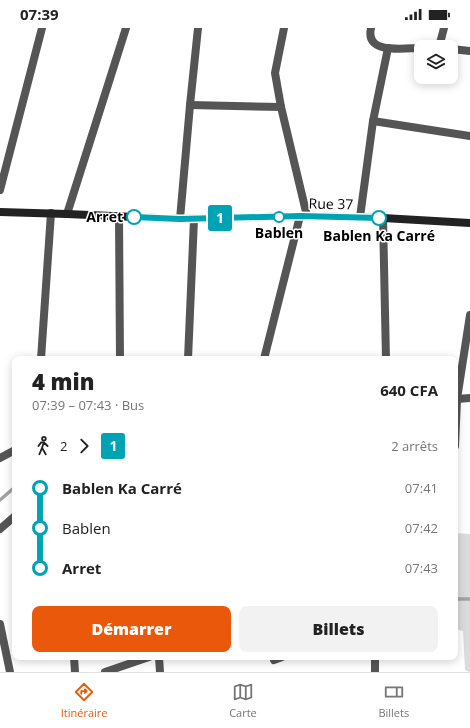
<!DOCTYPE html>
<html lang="fr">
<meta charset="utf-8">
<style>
:root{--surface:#fff;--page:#f2f2f2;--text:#222;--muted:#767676;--line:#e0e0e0;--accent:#ea580c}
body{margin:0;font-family:"Open Sans",sans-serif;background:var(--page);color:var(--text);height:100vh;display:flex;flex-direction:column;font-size:15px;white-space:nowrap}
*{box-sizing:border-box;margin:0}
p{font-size:13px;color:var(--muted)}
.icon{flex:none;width:22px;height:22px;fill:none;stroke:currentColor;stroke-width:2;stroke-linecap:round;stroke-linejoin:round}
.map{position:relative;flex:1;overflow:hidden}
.panel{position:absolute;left:12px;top:328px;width:446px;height:304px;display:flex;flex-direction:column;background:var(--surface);border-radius:8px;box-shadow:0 2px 10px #0003}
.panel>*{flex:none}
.badge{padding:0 8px;border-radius:3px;font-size:14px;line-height:26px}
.fabs{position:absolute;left:414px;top:12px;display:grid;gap:8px}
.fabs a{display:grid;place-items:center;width:44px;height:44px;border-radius:8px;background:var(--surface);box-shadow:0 2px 10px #0003;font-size:20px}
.map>.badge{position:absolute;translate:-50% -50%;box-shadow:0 0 0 2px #fff}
.legs{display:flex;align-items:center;gap:6px;height:44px;padding:0 20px;font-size:13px}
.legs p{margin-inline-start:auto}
.overview{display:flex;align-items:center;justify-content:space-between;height:68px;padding:0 20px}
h1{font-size:22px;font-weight:800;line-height:30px}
.button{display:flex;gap:8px;margin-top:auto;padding:8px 20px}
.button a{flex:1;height:46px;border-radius:8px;background:var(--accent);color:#fff;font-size:16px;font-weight:800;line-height:46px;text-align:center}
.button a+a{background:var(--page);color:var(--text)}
ul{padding:0 20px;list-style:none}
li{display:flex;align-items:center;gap:14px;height:40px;font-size:15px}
li i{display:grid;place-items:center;width:6px;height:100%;margin:0 5px;background:currentColor}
li i::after{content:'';width:10px;height:10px;margin:-5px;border:3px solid;border-radius:50%;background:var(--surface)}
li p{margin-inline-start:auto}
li:first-child i{background:linear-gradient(#0000 50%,currentColor 0)}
li:last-child i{background:linear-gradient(currentColor 50%,#0000 0)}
.status{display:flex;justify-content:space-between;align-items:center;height:28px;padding:0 20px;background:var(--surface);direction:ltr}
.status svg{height:11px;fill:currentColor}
.tab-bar{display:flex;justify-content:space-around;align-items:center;height:56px;border-top:1px solid var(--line);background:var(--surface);font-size:11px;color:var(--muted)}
.tab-bar a{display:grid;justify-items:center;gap:2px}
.tab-bar .current{color:var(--accent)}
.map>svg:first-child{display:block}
.green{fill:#dcdcdc}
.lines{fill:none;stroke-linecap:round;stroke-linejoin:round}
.stream{stroke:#a3a3a3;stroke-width:3.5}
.minor{stroke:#555;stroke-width:8}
.secondary{stroke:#222;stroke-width:8}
.line-1-casing{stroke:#fff;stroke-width:9}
.line-1{stroke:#00a3b4;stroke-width:6}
.stop-1-dot{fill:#fff;stroke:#00a3b4;stroke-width:2}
.labels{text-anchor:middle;stroke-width:3;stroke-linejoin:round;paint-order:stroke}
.street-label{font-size:14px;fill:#000;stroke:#fff}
.stop-label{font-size:14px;font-weight:bold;fill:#000;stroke:#fff}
</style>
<div class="status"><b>07:39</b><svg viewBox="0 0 49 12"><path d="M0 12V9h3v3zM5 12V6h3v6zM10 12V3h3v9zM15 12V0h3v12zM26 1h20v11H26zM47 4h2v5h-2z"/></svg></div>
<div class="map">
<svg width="470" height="644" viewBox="0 0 470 644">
<rect width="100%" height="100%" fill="#fff"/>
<polygon class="green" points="455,505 470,506 470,644 465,642 463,603 455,601"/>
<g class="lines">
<g class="stream">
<polyline points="0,472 15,459"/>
<polyline points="455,571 470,571"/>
</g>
<g class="minor">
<polyline points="284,0 275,45 281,79 307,188"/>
<path d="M371 0C365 27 404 20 421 20"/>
<polyline points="439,19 444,0"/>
<polyline points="451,21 470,23"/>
<polyline points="190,77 281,79"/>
<polyline points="373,93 470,108"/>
<polyline points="0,162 42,0"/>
<polyline points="67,186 126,0"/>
<polyline points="119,188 120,331"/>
<polyline points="360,189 373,93 388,20"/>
<polyline points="383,190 386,331"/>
<polyline points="180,191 190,77 198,0"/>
<polyline points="41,331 51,185"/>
<polyline points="188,331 194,191"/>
<polyline points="264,331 300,188"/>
<polyline points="457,371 470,370"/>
<polyline points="455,418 457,371 470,287"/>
<polyline points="0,430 15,422"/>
<polyline points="0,501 15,488"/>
<polyline points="0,596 10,644"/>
<polyline points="74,629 75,644"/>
<polyline points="159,629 160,644"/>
<polyline points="375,629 375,644"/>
<polyline points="274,632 282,629"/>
<polyline points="105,644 149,629"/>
</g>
<polyline class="secondary" points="0,184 67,186 180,191 300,188 383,190 470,195"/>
</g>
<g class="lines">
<defs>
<polyline id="line-1" points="134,189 180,191 300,188 379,190"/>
</defs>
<use href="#line-1" class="line-1-casing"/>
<use href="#line-1" class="line-1"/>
</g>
<g class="stop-1-dot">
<circle cx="134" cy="189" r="7"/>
<circle cx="279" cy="189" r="5"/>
<circle cx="379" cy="190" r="7"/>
</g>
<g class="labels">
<g class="street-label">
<text transform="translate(331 176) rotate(1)" y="5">Rue 37</text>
</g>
<g class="stop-label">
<text x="123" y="194" text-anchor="end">Arret</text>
<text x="279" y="210">Bablen</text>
<text x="379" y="213">Bablen Ka Carré</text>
</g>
</g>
</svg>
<div class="fabs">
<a><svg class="icon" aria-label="layers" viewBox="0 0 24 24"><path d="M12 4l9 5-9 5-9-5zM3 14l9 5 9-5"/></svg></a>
</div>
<b class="badge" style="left:220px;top:190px;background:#00a3b4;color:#fff">1</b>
<section class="panel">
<div class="overview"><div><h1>4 min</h1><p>07:39 – 07:43 · Bus</p></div><b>640 CFA</b></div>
<div class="legs"><svg class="icon" aria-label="walk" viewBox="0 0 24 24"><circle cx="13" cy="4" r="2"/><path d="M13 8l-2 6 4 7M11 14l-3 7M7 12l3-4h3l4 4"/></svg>2<svg class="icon" aria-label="forward" viewBox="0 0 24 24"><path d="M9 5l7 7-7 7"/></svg><b class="badge" style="background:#00a3b4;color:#fff">1</b><p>2 arrêts</p></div>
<ul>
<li><i style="color:#00a3b4"></i><b>Bablen Ka Carré</b><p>07:41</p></li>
<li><i style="color:#00a3b4"></i><span>Bablen</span><p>07:42</p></li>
<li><i style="color:#00a3b4"></i><b>Arret</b><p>07:43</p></li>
</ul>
<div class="button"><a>Démarrer</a><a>Billets</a></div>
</section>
</div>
<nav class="tab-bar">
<a class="current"><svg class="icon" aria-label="directions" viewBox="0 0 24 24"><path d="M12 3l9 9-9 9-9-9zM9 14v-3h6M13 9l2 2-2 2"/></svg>Itinéraire</a>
<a><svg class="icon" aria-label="map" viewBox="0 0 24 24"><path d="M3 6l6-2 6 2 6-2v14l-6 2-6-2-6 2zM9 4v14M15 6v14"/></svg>Carte</a>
<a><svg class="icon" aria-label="tickets" viewBox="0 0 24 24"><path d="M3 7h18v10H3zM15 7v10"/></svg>Billets</a>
</nav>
